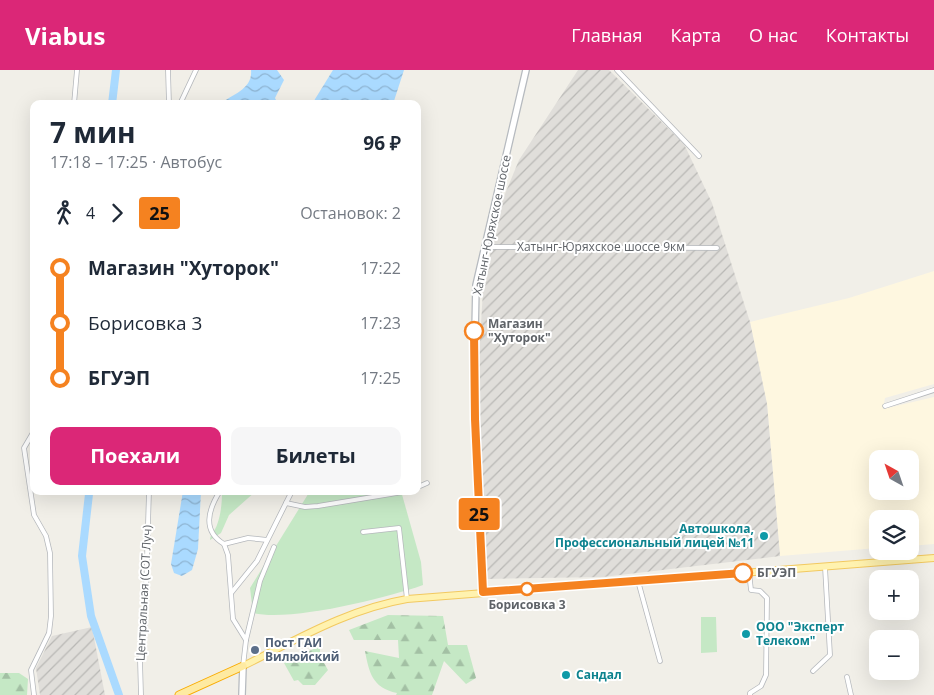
<!DOCTYPE html>
<html lang="ru">
<meta charset="utf-8">
<style>
:root{--surface:#fff;--page:#f6f6f7;--text:#1f2937;--muted:#747a83;--accent:#db2777}
body{margin:0;font-family:"Open Sans",sans-serif;background:var(--page);color:var(--text);height:100vh;display:flex;flex-direction:column;font-size:19px;white-space:nowrap}
*{box-sizing:border-box;margin:0}
p{font-size:16px;color:var(--muted)}
.icon{flex:none;width:28px;height:28px;fill:none;stroke:currentColor;stroke-width:2;stroke-linecap:round;stroke-linejoin:round}
.map{position:relative;flex:1;overflow:hidden}
.panel{position:absolute;left:30px;top:30px;width:391px;height:395px;display:flex;flex-direction:column;background:var(--surface);border-radius:10px;box-shadow:0 5px 20px #0002}
.panel>*{flex:none}
.badge{padding:0 10px;border-radius:4px;font-size:18px;line-height:32px}
.needle{width:32px;rotate:320deg}
.buttons{position:absolute;left:869px;top:380px;display:grid;gap:10px}
.buttons a{display:grid;place-items:center;width:50px;height:50px;border-radius:10px;background:var(--surface);box-shadow:0 5px 20px #0002;font-size:25px}
.map>.badge{position:absolute;translate:-50% -50%;box-shadow:0 0 0 2px #fff}
.legs{display:flex;align-items:center;gap:8px;height:55px;padding:0 20px;font-size:16px}
.legs p{margin-inline-start:auto}
.head{display:flex;align-items:center;justify-content:space-between;height:85px;padding:0 20px}
h1{font-size:28px;font-weight:700;line-height:38px}
.cta{display:flex;gap:10px;margin-top:auto;padding:10px 20px}
.cta a{flex:1;height:58px;border-radius:10px;background:var(--accent);color:#fff;font-size:20px;font-weight:700;line-height:58px;text-align:center}
.cta a+a{background:var(--page);color:var(--text)}
ul{padding:0 20px;list-style:none}
li{display:flex;align-items:center;gap:18px;height:55px;font-size:19px}
li i{display:grid;place-items:center;width:8px;height:100%;margin:0 6px;background:currentColor}
li i::after{content:'';width:12px;height:12px;margin:-6px;border:4px solid;border-radius:50%;background:var(--surface)}
li p{margin-inline-start:auto}
li:first-child i{background:linear-gradient(#0000 50%,currentColor 0)}
li:last-child i{background:linear-gradient(currentColor 50%,#0000 0)}
header{display:flex;align-items:center;gap:30px;box-sizing:border-box;height:70px;padding:0 25px;background:var(--accent);color:#fff}
header strong{font-size:24px}
nav{display:flex;gap:28px;margin-inline-start:auto;font-size:18px}
.map>svg:first-child{display:block}
.commercial{fill:#fef7e0;fill-rule:evenodd}
.industrial{fill:url(#industrial-furrows)}
.green{fill:#c5e8c5}
.forest{fill:url(#forest-firs)}
.water{fill:url(#water-waves)}
.lines{fill:none;stroke-linecap:round;stroke-linejoin:round}
.river{stroke:#aadaff;stroke-width:8}
.minor-casing{stroke:#b5b8bc;stroke-width:5.5}
.secondary-casing{stroke:#b6babf;stroke-width:8}
.primary-casing{stroke:#f2c960;stroke-width:8}
.trunk-casing{stroke:#f9ab00;stroke-width:9}
.minor{stroke:#fff;stroke-width:4}
.secondary{stroke:#fff;stroke-width:5.5}
.primary{stroke:#fff2af;stroke-width:6}
.trunk{stroke:#feeaa1;stroke-width:7}
.line-1-casing{stroke:#fff;stroke-width:11}
.line-1{stroke:#f58220;stroke-width:8}
.stop-1-dot{fill:#fff;stroke:#f58220;stroke-width:2.5}
.culture-dot{fill:#0f9aa8;stroke:#fff;stroke-width:2}
.service-dot{fill:#5c6f8a;stroke:#fff;stroke-width:2}
.labels{text-anchor:middle;stroke-width:4;stroke-linejoin:round;paint-order:stroke}
.street-label{font-size:12px;fill:#5f6368;stroke:#fff}
.stop-label{font-size:12px;font-weight:bold;fill:#5f6368;stroke:#fff;text-anchor:start}
.culture-label{font-size:12px;font-weight:bold;fill:#0d838f;stroke:#fff;text-anchor:start}
.service-label{font-size:12px;font-weight:bold;fill:#4e5e75;stroke:#fff;text-anchor:start}
</style>
<header>
<strong>Viabus</strong>
<nav><a>Главная</a><a>Карта</a><a>О нас</a><a>Контакты</a></nav>
</header>
<div class="map">
<svg width="934" height="625" viewBox="0 0 934 625">
<defs>
<pattern id="industrial-furrows" width="10" height="10" patternUnits="userSpaceOnUse" patternTransform="scale(1.25)"><rect width="10" height="10" fill="#e0deda"/><path d="M-1 1l2-2M0 10L10 0M9 11l2-2" fill="none" stroke="#b9b8b5"/></pattern>
<pattern id="forest-firs" width="22" height="20" patternUnits="userSpaceOnUse" patternTransform="scale(1.25)"><rect width="22" height="20" fill="#c5e8c5"/><path d="M5 1l3.5 6h-7zM16 11l3.5 6h-7z" fill="#a3c0a4"/></pattern>
<pattern id="water-waves" width="16" height="10" patternUnits="userSpaceOnUse" patternTransform="scale(1.25)"><rect width="16" height="10" fill="#aadaff"/><path d="M0 5q4-4 8 0t8 0" fill="none" stroke="#8eb4d2"/></pattern>
</defs>
<rect width="100%" height="100%" fill="#f1efe8"/>
<path class="commercial" d="M934 201V314L885 328 883 339 934 327V474L910 476V449H878L877 478 780 486 767 334 750 252 849 228ZM878 389H910V421H878Z"/>
<g class="industrial">
<polygon points="578,0 609,0 684,74 712,133 750,252 767,334 780,486 603,507 486,509 478,306 483,220 500,136 519,90"/>
<polygon points="92,557 105,625 40,625 36,598 52,566"/>
</g>
<g class="green">
<path d="M222 421H256L229 445 221 463 210 470C210 464 215 461 217 455 221 444 222 433 222 421Z"/>
<path d="M310 421H401L421 492 423 515C387 528 290 552 253 543L250 518Z"/>
<polygon points="701,547 716,547 717,582 701,583"/>
</g>
<g class="forest">
<path d="M388 545 443 546 448 575H467L476 608 466 614 444 591 432 625H396L397 623C372 618 369 602 365 581L399 588 398 570H354L349 560Z"/>
<polygon points="320,576 320,586 328,600 315,615 303,615 298,610 294,611 284,593"/>
<polygon points="0,603 19,603 28,609 27,625 0,625"/>
</g>
<g class="water">
<path d="M251 0H277L284 10 275 28 278 34H220C233 24 253 19 251 0Z"/>
<polygon points="333,0 404,0 393,34 312,34"/>
<polygon points="183,421 201,421 198,479 192,500 182,506 174,503 171,494"/>
</g>
<g class="lines">
<g class="river">
<polyline points="112,34 116,0"/>
<polyline points="87,421 89,424 82,486 91,546 119,625"/>
</g>
<defs>
<g id="minor">
<polyline points="168,0 169,34"/>
<polyline points="617,0 699,86"/>
<polyline points="74,34 77,0"/>
<polyline points="180,34 196,0"/>
<polyline points="485,177 717,178"/>
<polyline points="885,336 934,320"/>
<polyline points="34,361 24,378 34,445 46,466 50,483 51,546 49,563 31,600 34,625"/>
<polyline points="418,417 427,413"/>
<path d="M220 421C208 440 202 461 224 474L228 485 233 549 246 570"/>
<polyline points="286,433 305,437 318,436 409,421"/>
<polyline points="363,462 399,458 407,529"/>
<polyline points="224,474 248,468 267,470"/>
<polyline points="749,502 751,520 760,521 767,528 766,605 761,616 750,623 750,625"/>
<polyline points="638,511 660,591"/>
<polyline points="232,522 257,491 292,421"/>
<polyline points="243,596 246,570 260,511 274,477"/>
<polyline points="813,601 830,585 825,497"/>
<polyline points="847,607 851,625"/>
<polyline points="141,625 140,590 145,554 149,421"/>
</g>
<g id="secondary">
<polyline points="483,522 474,310 476,215 526,0"/>
<polyline points="242,625 243,596"/>
</g>
<path id="primary" d="M243 596C296 570 348 539 407 529L934 488"/>
<polyline id="trunk" points="179,625 243,596"/>
</defs>
<use href="#minor" class="minor-casing"/>
<use href="#secondary" class="secondary-casing"/>
<use href="#primary" class="primary-casing"/>
<use href="#trunk" class="trunk-casing"/>
<use href="#minor" class="minor"/>
<use href="#secondary" class="secondary"/>
<use href="#primary" class="primary"/>
<use href="#trunk" class="trunk"/>
</g>
<g class="lines">
<defs>
<polyline id="line-1" points="474,261 475,349 483,522 743,503"/>
</defs>
<use href="#line-1" class="line-1-casing"/>
<use href="#line-1" class="line-1"/>
</g>
<g class="stop-1-dot">
<circle cx="474" cy="261" r="9"/>
<circle cx="743" cy="503" r="9"/>
<circle cx="527" cy="519" r="6"/>
</g>
<g class="culture-dot">
<circle cx="764" cy="466" r="5"/>
<circle cx="746" cy="564" r="5"/>
<circle cx="566" cy="605" r="5"/>
</g>
<circle class="service-dot" cx="255" cy="580" r="5"/>
<g class="labels">
<g class="street-label">
<text transform="translate(492 155) rotate(-78)" y="4">Хатынг-Юряхское шоссе</text>
<text x="601" y="181">Хатынг-Юряхское шоссе 9км</text>
<text transform="translate(144 523) rotate(-87)" y="4">Центральная (СОТ Луч)</text>
</g>
<g class="stop-label">
<text x="488" y="258">Магазин<tspan x="488" dy="14">"Хуторок"</tspan></text>
<text x="757" y="507">БГУЭП</text>
<text x="527" y="539" text-anchor="middle">Борисовка 3</text>
</g>
<g class="culture-label">
<text x="754" y="463" text-anchor="end">Автошкола,<tspan x="754" dy="14">Профессиональный лицей №11</tspan></text>
<text x="756" y="561">ООО "Эксперт<tspan x="756" dy="14">Телеком"</tspan></text>
<text x="576" y="609">Сандал</text>
</g>
<g class="service-label">
<text x="265" y="577">Пост ГАИ<tspan x="265" dy="14">Вилюйский</tspan></text>
</g>
</g>
</svg>
<div class="buttons">
<a><svg class="needle" viewBox="-14 -14 28 28"><path d="M0-13l5 13h-10z" fill="#e53935"/><path d="M0 13l5-13h-10z" fill="#747a83"/></svg></a>
<a><svg class="icon" aria-label="layers" viewBox="0 0 24 24"><path d="M12 4l9 5-9 5-9-5zM3 14l9 5 9-5"/></svg></a>
<a>+</a>
<a>−</a>
</div>
<b class="badge" style="left:479px;top:444px;background:#f58220;color:#111">25</b>
<section class="panel">
<div class="head"><div><h1>7 мин</h1><p>17:18 – 17:25 · Автобус</p></div><b>96 ₽</b></div>
<div class="legs"><svg class="icon" aria-label="walk" viewBox="0 0 24 24"><circle cx="13" cy="4" r="2"/><path d="M13 8l-2 6 4 7M11 14l-3 7M7 12l3-4h3l4 4"/></svg>4<svg class="icon" aria-label="forward" viewBox="0 0 24 24"><path d="M9 5l7 7-7 7"/></svg><b class="badge" style="background:#f58220;color:#111">25</b><p>Остановок: 2</p></div>
<ul>
<li><i style="color:#f58220"></i><b>Магазин &quot;Хуторок&quot;</b><p>17:22</p></li>
<li><i style="color:#f58220"></i><span>Борисовка 3</span><p>17:23</p></li>
<li><i style="color:#f58220"></i><b>БГУЭП</b><p>17:25</p></li>
</ul>
<div class="cta"><a>Поехали</a><a>Билеты</a></div>
</section>
</div>
